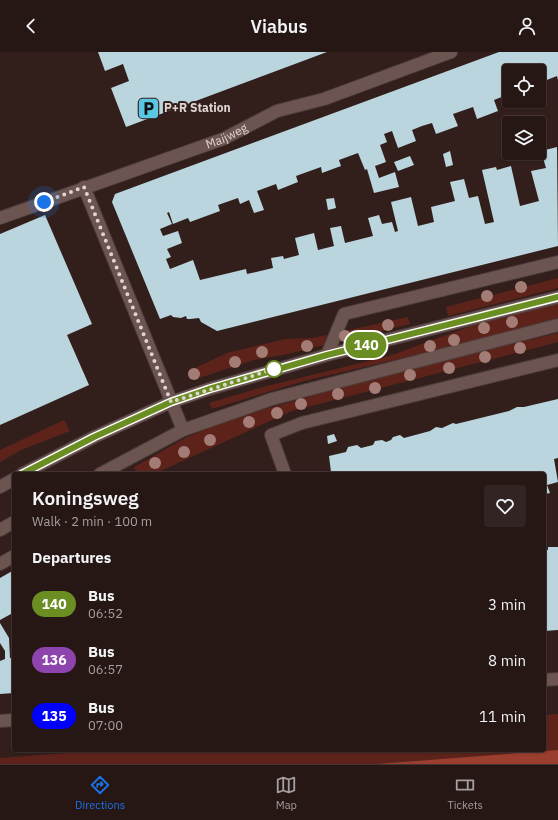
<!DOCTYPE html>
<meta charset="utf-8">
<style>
:root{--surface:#261714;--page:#322422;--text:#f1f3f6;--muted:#a49fa0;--line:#423634;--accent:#1a73e8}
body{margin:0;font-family:"IBM Plex Sans",sans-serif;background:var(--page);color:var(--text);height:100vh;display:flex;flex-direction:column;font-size:15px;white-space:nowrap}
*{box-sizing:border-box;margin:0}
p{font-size:13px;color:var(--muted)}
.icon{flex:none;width:22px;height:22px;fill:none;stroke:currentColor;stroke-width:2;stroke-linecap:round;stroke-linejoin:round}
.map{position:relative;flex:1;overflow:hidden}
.details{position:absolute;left:12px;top:420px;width:534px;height:280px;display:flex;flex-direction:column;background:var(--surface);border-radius:4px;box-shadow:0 1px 3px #0004,0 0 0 1px var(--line)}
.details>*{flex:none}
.badge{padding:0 8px;border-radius:13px;font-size:14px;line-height:26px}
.controls{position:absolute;left:502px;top:12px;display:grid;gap:8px}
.controls a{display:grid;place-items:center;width:44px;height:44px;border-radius:4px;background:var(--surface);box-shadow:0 1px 3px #0004,0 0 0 1px var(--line);font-size:20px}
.you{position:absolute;width:20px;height:20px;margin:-10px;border:3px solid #fff;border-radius:50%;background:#1a73e8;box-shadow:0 0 0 6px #1a73e833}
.map>.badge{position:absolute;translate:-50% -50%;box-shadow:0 0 0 2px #fff}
h2{padding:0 20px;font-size:15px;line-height:36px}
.round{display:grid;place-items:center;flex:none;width:42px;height:42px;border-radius:4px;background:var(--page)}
.head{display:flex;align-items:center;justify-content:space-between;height:68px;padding:0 20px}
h1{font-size:19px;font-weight:600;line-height:30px}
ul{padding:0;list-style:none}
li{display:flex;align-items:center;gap:12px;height:56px;padding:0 20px}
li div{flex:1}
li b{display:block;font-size:15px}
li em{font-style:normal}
li .badge{min-width:44px;font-weight:700;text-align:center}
header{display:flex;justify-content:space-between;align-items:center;height:52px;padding:0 20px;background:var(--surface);font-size:18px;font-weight:600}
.menu{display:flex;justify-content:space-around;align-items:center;height:56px;border-top:1px solid var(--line);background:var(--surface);font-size:11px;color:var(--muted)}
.menu a{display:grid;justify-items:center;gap:2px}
.menu .current{color:var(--accent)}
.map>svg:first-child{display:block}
.green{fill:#5d231a}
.water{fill:#9a3e2f}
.building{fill:#bad5dd}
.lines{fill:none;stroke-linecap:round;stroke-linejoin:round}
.minor-casing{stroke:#4d3d3b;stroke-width:14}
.tertiary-casing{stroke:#4d3d3b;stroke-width:14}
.minor{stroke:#6c5551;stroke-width:12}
.tertiary{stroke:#6c5551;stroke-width:12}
.tree{fill:#a37d75}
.line-casing{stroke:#fff;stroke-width:9}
.line{stroke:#6b8e23;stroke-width:6}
.walk{stroke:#e0d3d0;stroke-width:4;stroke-dasharray:0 7.2}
.stop-dot{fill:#fff;stroke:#6b8e23;stroke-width:2}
.labels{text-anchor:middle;stroke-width:4;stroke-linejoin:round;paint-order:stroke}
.poi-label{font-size:12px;font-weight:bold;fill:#e0d3d0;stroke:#321f1b;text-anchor:start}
.street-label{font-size:12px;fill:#e0d3d0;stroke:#321f1b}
</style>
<header><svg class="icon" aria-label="back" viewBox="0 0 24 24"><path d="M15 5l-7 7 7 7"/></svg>Viabus<svg class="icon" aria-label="person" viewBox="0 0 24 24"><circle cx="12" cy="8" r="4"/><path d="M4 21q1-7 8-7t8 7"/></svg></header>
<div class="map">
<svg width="558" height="712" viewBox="0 0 558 712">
<rect width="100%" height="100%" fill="#321f1b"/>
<g class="green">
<polygon points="558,226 558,236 448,264 446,255"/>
<polygon points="558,251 558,266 450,295 304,329 212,357 209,351 263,335 389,304 471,274"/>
<polygon points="408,265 410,272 288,302 254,308 193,328 189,319 227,301 286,287 313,286"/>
<polygon points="558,281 558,290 292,359 154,422 137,422 134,415 187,385 230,367 407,317"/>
<polygon points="64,368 70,379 21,398 0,410 0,398"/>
<polygon points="558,662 558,698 376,712 0,712 0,706 107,698 544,698 544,663"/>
</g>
<polygon class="water" points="558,698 558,712 376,712"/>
<g class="building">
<polygon points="98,0 327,0 126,75 111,36 129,29 123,12 105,19"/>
<polygon points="499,0 558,0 558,28 557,24 539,31 539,19 509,19 509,42 494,48 498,59 477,67 473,55 453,62 458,74 436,82 432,71 422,74 412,78 416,89 398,96 392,79 384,82 387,90 380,93 386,110 375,114 379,126 395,120 399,135 374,141 367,117 365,118 358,101 339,108 341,114 322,121 321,115 296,124 298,130 278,138 276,132 257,139 264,158 254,161 249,148 240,152 238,146 218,153 220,159 190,170 188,166 173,172 169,160 167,161 172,172 160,177 163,184 178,179 182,191 167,197 171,205 166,207 170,217 193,208 200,228 246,217 247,222 273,216 271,206 283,204 284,207 299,203 295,186 314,181 318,198 334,194 330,176 341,174 345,191 373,184 368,166 379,163 382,172 392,170 395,180 398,179 391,150 411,145 418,174 434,170 431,155 455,149 450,130 464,127 469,146 478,144 485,172 494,170 482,118 496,115 497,118 511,114 520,154 539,149 531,119 546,116 541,99 557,95 558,194 217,279 201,270 199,266 190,267 187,267 186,264 181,266 173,265 171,263 160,267 112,150 115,142"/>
<polygon points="450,99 453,113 446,115 443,102"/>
<polygon points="410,104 414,113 398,119 394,110"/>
<polygon points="334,146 336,156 328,158 326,147"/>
<polygon points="45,163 92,272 67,283 89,333 0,373 0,182"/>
<polygon points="558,347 558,406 554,407 558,430 547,433 550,441 545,442 544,422 468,422 467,419 452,422 334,422 333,419 331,420 329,404 346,400 348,395 357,393 361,396 373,393 375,389 382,388 386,390 391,388 393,385 400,383 404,386 430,379 436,375 442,376 453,371 456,372 509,359 517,355 524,355"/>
<polygon points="334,382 337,389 328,392 327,384"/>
<polygon points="548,495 558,495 558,578 544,579 544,498 548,498"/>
<polygon points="14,518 14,567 11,562 0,568 0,526"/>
<polygon points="0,571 9,586 10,606 14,606 14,641 0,642 0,609 5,607 5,599 0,591"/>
</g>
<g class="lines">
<defs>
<g id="minor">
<polyline points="84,135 183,378"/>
<path id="s1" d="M0 166 223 87 277 59 324 47 451 0"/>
<polyline points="327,303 344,262 558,210"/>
<polyline points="285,422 271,383 302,371 558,308"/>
<polyline points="0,512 14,504"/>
<polyline points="544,628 558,627"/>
<polyline points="0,669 14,668"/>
</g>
<g id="tertiary">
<polyline points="22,422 94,385 171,350 209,337 327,303 558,245"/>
<polyline points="100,422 183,378 272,347 558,273"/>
<polyline points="0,435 14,427"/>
<polyline points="0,478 14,470"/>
</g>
</defs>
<use href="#minor" class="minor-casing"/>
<use href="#tertiary" class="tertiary-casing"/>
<use href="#minor" class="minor"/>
<use href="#tertiary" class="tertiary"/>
</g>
<g class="tree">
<circle cx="521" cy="235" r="6"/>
<circle cx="487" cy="244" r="6"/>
<circle cx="512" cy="270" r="6"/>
<circle cx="388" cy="273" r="6"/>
<circle cx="484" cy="276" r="6"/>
<circle cx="345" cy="284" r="6"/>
<circle cx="454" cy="288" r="6"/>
<circle cx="307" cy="294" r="6"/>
<circle cx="430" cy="294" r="6"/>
<circle cx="520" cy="296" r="6"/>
<circle cx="262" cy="300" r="6"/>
<circle cx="485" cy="305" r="6"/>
<circle cx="235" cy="310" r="6"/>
<circle cx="449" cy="316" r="6"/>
<circle cx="194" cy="322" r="6"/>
<circle cx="410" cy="323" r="6"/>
<circle cx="375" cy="336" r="6"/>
<circle cx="338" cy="342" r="6"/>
<circle cx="301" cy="352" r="6"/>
<circle cx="277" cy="361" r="6"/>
<circle cx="249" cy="370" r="6"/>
<circle cx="210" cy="388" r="6"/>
<circle cx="184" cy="400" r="6"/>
<circle cx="155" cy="411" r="6"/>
</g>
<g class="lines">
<defs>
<polyline id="line" points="22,422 94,385 171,350 209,337 327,303 558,245"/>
</defs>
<use href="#line" class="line-casing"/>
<use href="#line" class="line"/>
<polyline class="walk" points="44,150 84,135 171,350 277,316 274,317"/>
</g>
<defs>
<symbol id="parking-square" viewBox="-11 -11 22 22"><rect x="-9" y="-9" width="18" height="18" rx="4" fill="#59c8e4" stroke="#321f1b"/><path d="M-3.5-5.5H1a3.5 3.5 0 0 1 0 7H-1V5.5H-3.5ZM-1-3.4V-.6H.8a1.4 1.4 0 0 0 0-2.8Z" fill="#111"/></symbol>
</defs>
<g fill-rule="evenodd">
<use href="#parking-square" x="136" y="44" width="25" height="25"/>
</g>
<circle class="stop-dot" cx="274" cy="317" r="8"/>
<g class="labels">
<g class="poi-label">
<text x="164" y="60">P+R Station</text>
</g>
<g class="street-label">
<text dy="4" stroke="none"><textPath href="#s1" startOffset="241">Maijweg</textPath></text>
</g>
</g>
</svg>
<div class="controls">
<a><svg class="icon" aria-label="locate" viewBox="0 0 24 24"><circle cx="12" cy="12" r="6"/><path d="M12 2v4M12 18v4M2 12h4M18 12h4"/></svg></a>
<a><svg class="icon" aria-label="layers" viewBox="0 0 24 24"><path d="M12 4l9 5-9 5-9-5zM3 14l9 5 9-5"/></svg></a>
</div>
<div class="you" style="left:44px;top:150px"></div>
<b class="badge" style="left:366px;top:293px;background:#6b8e23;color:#fff">140</b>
<section class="details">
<div class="head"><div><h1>Koningsweg</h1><p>Walk · 2 min · 100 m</p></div><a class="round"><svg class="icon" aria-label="heart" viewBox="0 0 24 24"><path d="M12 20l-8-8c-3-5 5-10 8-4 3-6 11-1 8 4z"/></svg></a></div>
<h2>Departures</h2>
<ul>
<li><span class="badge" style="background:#6b8e23;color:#fff">140</span><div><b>Bus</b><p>06:52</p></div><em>3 min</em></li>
<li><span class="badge" style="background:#8e44ad;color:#fff">136</span><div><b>Bus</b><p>06:57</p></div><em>8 min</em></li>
<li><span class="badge" style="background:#00f;color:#fff">135</span><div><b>Bus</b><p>07:00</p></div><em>11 min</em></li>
</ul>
</section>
</div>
<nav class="menu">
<a class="current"><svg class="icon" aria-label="directions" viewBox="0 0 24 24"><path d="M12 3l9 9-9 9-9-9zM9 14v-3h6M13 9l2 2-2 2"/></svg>Directions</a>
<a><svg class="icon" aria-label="map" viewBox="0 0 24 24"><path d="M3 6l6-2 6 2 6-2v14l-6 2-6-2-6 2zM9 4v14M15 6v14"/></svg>Map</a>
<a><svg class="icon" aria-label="tickets" viewBox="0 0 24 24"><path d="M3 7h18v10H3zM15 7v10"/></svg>Tickets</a>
</nav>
